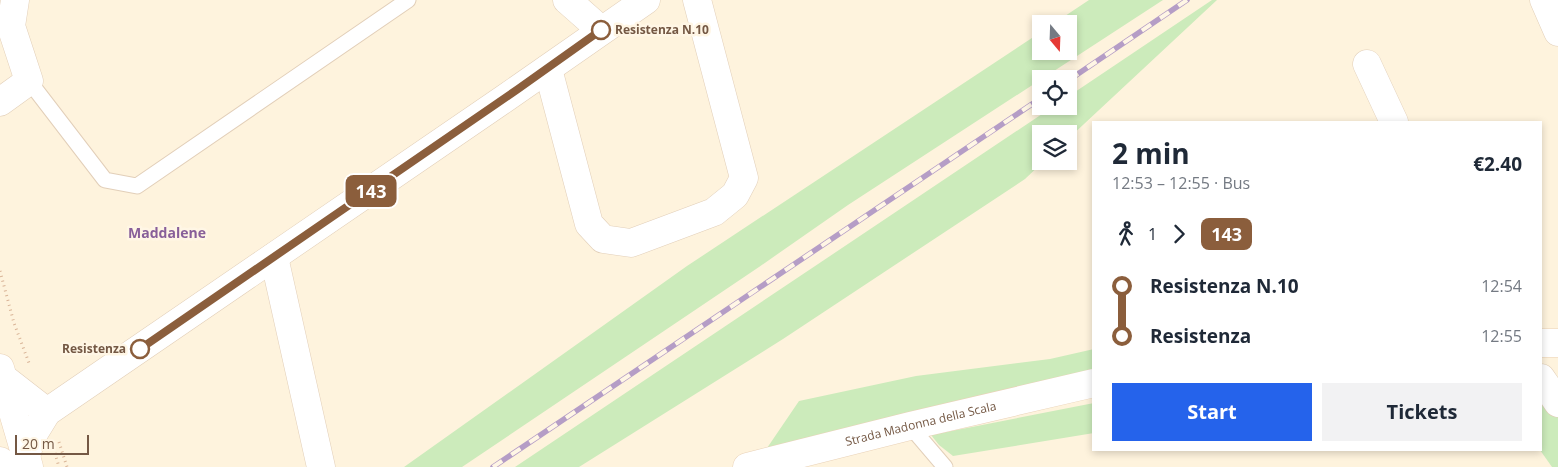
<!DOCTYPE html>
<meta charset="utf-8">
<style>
:root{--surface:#fff;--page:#f2f2f3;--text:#1f2937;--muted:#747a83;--accent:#2563eb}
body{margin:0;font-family:"Open Sans",sans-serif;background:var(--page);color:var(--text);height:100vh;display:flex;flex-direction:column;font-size:19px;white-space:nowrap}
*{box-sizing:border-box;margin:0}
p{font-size:16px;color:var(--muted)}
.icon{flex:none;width:28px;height:28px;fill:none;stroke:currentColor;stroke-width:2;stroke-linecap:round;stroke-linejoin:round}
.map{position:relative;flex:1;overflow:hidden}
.sheet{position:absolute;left:1092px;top:121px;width:450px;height:330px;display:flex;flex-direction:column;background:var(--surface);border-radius:0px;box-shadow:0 2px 8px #0003}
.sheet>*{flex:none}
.badge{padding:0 10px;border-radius:8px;font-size:18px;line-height:32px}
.needle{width:32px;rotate:161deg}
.controls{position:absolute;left:1032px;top:15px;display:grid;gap:10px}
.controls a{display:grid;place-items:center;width:45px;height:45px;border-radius:0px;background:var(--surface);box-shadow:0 2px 8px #0003;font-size:25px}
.scale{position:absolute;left:15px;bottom:12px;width:74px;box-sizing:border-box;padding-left:5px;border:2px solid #745844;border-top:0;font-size:14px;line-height:18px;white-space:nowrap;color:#745844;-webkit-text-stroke:4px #fff6e5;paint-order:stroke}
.map>.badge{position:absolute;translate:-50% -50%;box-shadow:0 0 0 2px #fff}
.legs{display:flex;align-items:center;gap:8px;height:55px;padding:0 20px;font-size:16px}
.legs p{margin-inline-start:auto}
.summary{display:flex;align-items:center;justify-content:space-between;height:85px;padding:0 20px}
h1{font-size:28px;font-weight:700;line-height:38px}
.primary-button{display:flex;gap:10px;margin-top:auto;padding:10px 20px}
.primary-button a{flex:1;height:58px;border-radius:0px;background:var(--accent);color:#fff;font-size:20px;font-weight:700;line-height:58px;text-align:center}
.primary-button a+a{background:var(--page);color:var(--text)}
ul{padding:0 20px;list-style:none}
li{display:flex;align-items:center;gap:18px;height:50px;font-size:19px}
li i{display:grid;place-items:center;width:8px;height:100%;margin:0 6px;background:currentColor}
li i::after{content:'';width:12px;height:12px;margin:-6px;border:4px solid;border-radius:50%;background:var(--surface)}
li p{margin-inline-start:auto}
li:first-child i{background:linear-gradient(#0000 50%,currentColor 0)}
li:last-child i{background:linear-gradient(currentColor 50%,#0000 0)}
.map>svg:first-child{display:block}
.green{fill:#ccebbb}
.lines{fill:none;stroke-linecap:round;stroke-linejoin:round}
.lane-casing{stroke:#e2cfb9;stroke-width:17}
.street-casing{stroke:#e2cfb9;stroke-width:29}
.secondary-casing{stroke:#e9d2b8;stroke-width:29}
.path{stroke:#d9b497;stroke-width:3;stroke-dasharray:1 4;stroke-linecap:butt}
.lane{stroke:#fff;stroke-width:15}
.street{stroke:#fff;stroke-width:28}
.secondary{stroke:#fff;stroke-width:28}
.rail-casing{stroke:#b59dc6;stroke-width:5.5}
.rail{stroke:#fff6e5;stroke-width:4;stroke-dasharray:11;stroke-linecap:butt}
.line-1-casing{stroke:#fff;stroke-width:11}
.line-1{stroke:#8b5e3c;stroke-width:8}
.stop-1-dot{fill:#fff;stroke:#8b5e3c;stroke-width:2.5}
.labels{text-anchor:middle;stroke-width:5;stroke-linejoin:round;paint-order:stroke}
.stop-label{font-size:12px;font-weight:bold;fill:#745844;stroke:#fff6e5;text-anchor:start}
.street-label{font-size:12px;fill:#745844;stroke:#fff6e5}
.neighbourhood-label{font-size:14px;font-weight:bold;fill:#885f99;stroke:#fff6e5}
</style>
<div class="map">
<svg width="1558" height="467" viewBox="0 0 1558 467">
<rect width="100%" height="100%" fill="#fef3dd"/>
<g class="green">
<polygon points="1089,0 1163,0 848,205 759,267 462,467 404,467 687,266 1041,32 1041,51 1069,51 1069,24 1053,24"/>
<polygon points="1212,0 1217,0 1069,138 1069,134 1041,134 1041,161 1044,161 1025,179 783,339 579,467 515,467 1054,106 1069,106 1069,96"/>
<polygon points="1094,349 1094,377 765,451 799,401 916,376 1050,359"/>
<polygon points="1541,364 1558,385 1558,467 1552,467 1540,450"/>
<polygon points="1094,403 1094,433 953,456 939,445 931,435"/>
</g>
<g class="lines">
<defs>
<g id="lane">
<polyline points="29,81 105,180 137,186 408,0"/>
<polyline points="910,426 945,467"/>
</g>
<g id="street">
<polyline points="567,0 601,30"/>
<polyline points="1544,0 1558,32"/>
<polyline points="1367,64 1394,122"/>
<polyline points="548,69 589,224 603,239 631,243 714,212 735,195 744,178 697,0"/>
<polyline points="0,102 29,81 11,26 15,0"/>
<polyline points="274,257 321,467"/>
<polyline points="2,377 47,412"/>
<polyline points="1541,378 1558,403"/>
<polyline points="26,457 31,438 47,412 504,99 646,0"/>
</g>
<g id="secondary">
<polyline points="1541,343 1558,343"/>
<polyline points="0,368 29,467"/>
<polyline points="0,461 2,467"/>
<path id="s1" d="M747 467 910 426 1094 383"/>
</g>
</defs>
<use href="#lane" class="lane-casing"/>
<use href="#street" class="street-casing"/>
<use href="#secondary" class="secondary-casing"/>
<g class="path">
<polyline points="0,271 14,323 29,363"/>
<polyline points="59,442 67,467"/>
<polyline points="55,453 59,467"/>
</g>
<use href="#lane" class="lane"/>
<use href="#street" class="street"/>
<use href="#secondary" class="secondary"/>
<defs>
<g id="rail">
<polyline points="1069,80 1187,0"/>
<polyline points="493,467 1041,98"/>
</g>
</defs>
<use href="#rail" class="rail-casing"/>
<use href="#rail" class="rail"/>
</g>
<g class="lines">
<defs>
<polyline id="line-1" points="140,349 518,89 601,30"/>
</defs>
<use href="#line-1" class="line-1-casing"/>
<use href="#line-1" class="line-1"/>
</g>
<g class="stop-1-dot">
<circle cx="601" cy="30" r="9"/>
<circle cx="140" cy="349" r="9"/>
</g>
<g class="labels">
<g class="stop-label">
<text x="615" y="34">Resistenza N.10</text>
<text x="126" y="353" text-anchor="end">Resistenza</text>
</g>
<g class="street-label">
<text dy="4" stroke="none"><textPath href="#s1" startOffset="179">Strada Madonna della Scala</textPath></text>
</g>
<g class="neighbourhood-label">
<text x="167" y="238">Maddalene</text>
</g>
</g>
</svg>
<div class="controls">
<a><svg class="needle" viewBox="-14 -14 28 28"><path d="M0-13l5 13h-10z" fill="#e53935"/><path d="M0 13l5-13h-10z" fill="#747a83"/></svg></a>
<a><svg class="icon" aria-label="locate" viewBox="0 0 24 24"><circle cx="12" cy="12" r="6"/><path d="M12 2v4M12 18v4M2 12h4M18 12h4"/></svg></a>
<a><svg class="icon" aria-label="layers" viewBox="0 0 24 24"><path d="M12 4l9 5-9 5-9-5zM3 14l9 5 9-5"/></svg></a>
</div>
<div class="scale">20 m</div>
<b class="badge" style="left:371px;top:191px;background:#8b5e3c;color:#fff">143</b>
<section class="sheet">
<div class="summary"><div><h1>2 min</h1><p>12:53 – 12:55 · Bus</p></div><b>€2.40</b></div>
<div class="legs"><svg class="icon" aria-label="walk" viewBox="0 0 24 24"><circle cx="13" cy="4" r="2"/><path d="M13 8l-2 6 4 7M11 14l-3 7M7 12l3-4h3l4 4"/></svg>1<svg class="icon" aria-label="forward" viewBox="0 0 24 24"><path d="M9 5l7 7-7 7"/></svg><b class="badge" style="background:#8b5e3c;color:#fff">143</b></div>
<ul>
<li><i style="color:#8b5e3c"></i><b>Resistenza N.10</b><p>12:54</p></li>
<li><i style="color:#8b5e3c"></i><b>Resistenza</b><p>12:55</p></li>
</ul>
<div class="primary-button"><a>Start</a><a>Tickets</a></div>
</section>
</div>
